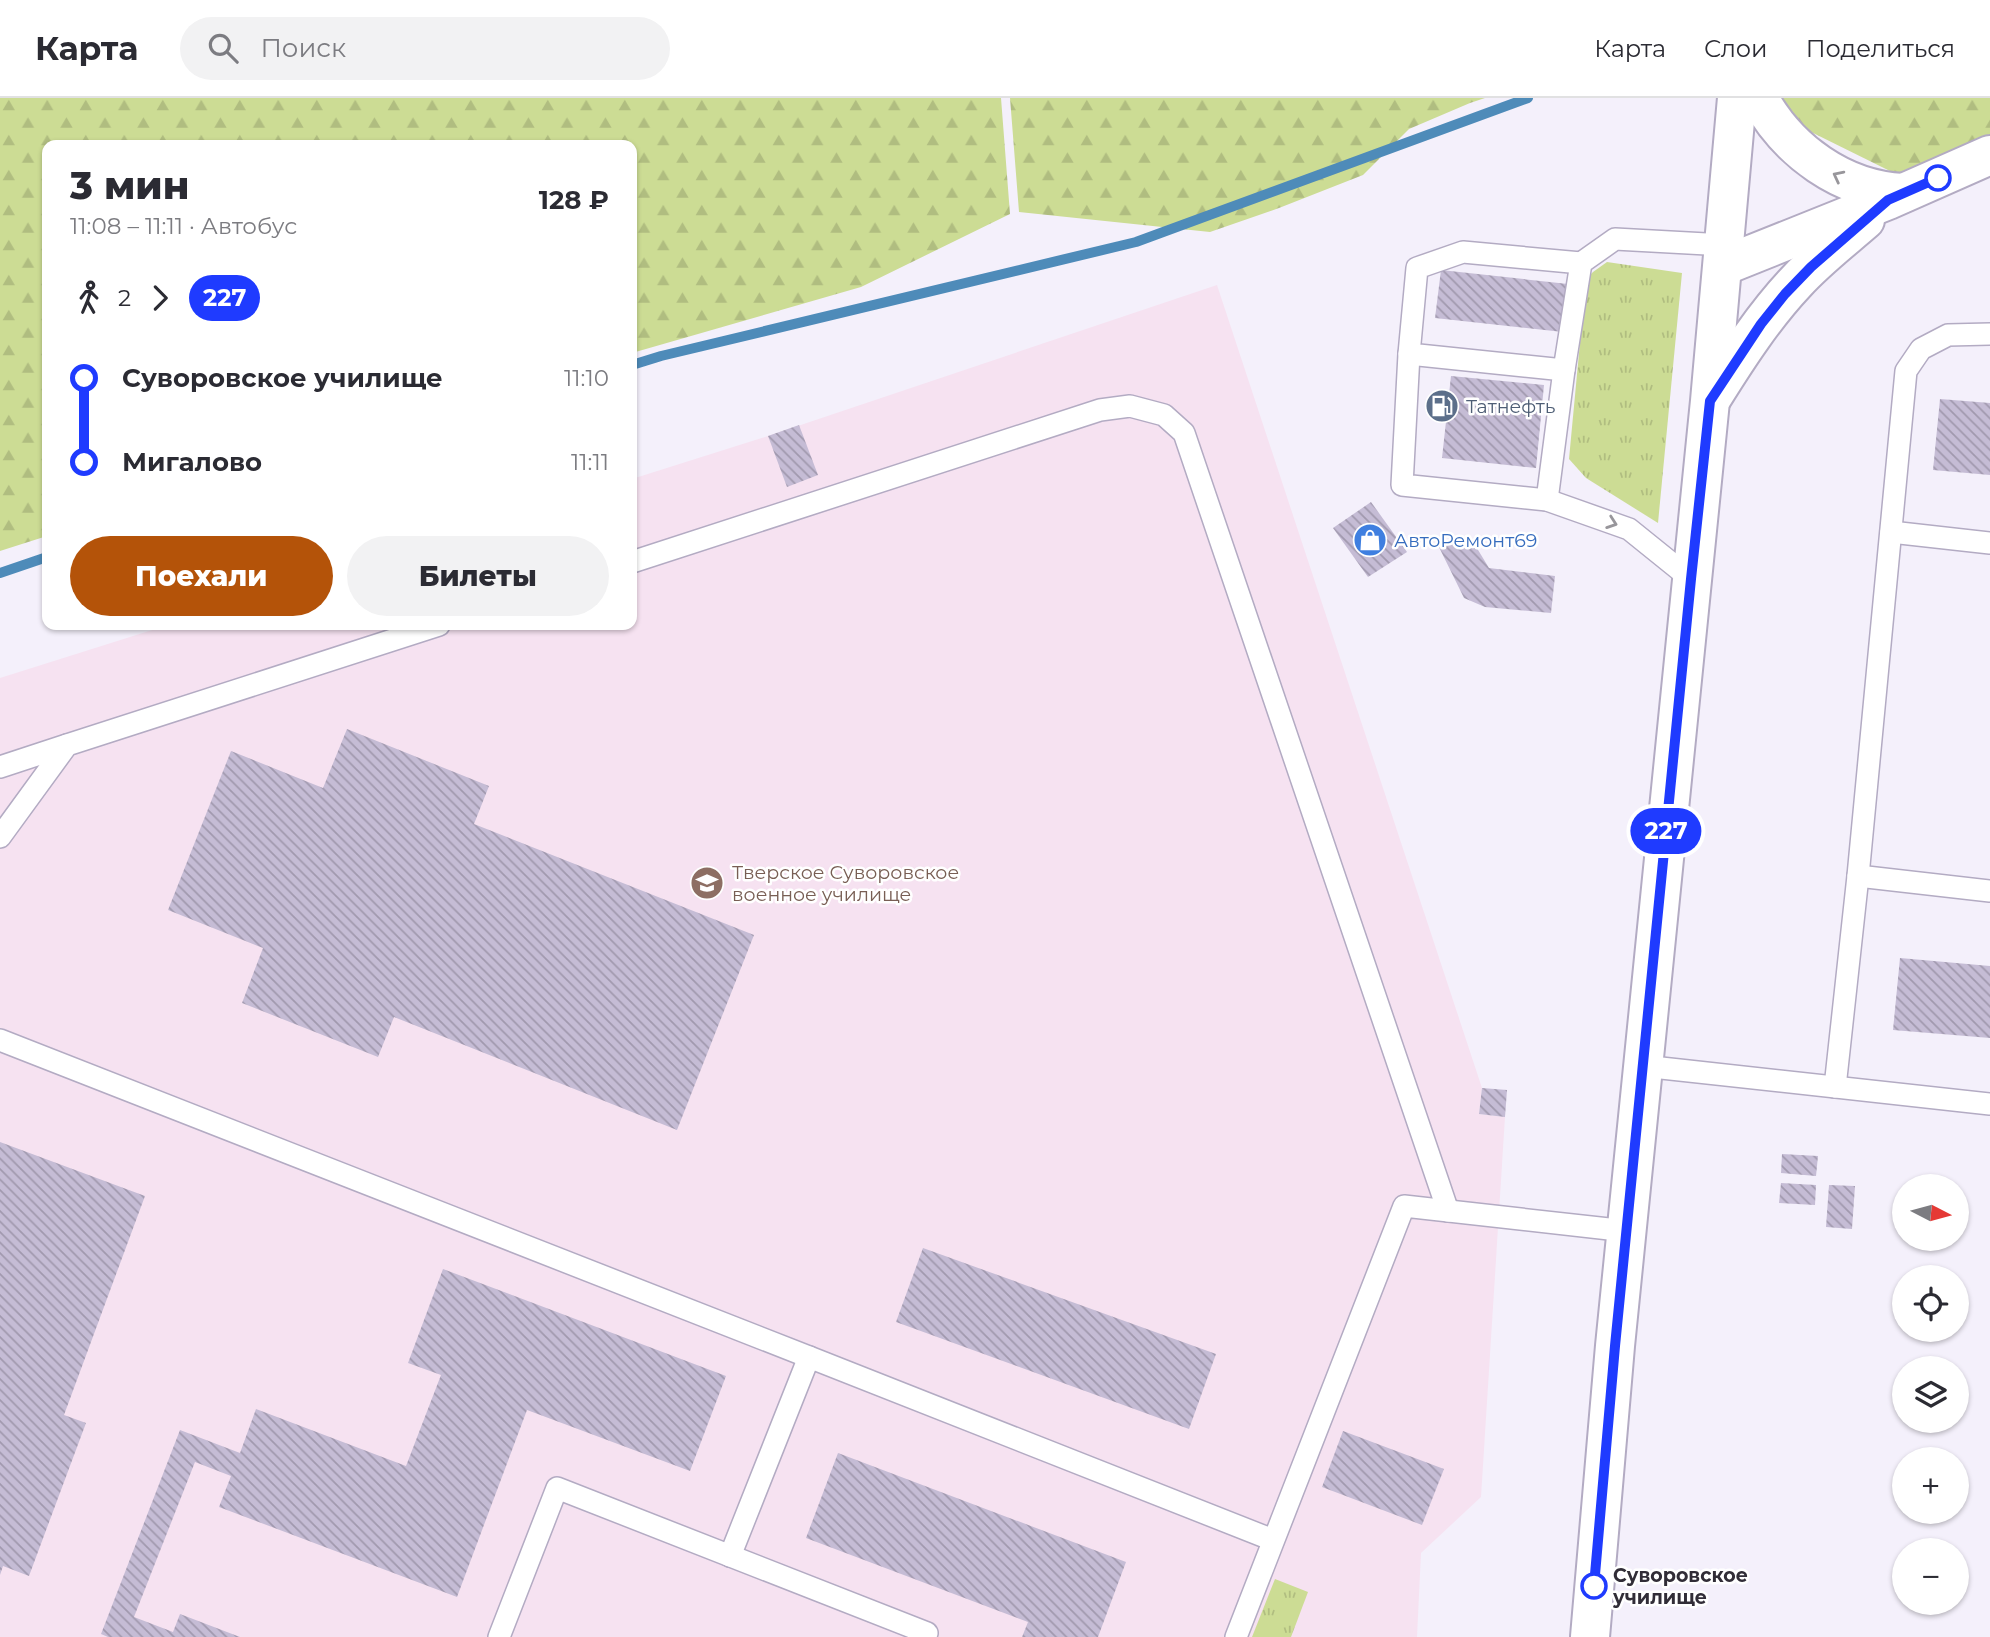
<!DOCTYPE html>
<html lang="ru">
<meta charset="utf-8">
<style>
:root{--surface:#fff;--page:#f2f2f3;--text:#2b2b33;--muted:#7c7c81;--line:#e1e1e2;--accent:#b45309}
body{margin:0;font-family:Montserrat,sans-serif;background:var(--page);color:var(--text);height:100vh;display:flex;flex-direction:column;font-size:26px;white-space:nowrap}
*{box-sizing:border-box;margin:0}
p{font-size:23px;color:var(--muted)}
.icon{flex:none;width:38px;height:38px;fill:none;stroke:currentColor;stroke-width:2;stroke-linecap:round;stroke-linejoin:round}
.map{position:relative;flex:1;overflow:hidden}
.sheet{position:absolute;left:42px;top:42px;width:595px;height:490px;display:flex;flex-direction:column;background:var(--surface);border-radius:14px;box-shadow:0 2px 5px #0004}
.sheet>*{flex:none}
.badge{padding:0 14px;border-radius:23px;font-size:24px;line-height:46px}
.needle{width:46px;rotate:96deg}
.fabs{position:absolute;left:1892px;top:1076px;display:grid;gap:14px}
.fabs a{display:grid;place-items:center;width:77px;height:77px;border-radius:50%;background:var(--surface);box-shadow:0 2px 5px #0004;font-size:35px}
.map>.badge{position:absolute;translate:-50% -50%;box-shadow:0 0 0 4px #fff}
.legs{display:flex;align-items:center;gap:10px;height:77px;padding:0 28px;font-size:23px}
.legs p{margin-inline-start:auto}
.overview{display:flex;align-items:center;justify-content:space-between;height:119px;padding:0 28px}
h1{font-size:38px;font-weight:800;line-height:52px}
.cta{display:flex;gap:14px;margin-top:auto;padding:14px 28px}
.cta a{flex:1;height:80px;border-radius:42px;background:var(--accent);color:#fff;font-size:28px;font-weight:800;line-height:80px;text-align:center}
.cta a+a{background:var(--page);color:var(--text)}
ul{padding:0 28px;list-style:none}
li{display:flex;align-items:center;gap:24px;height:84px;font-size:26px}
li i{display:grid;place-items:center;width:10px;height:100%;margin:0 9px;background:currentColor}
li i::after{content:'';width:18px;height:18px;margin:-9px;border:5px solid;border-radius:50%;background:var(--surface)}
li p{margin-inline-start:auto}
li:first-child i{background:linear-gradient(#0000 50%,currentColor 0)}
li:last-child i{background:linear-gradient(currentColor 50%,#0000 0)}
header{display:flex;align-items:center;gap:42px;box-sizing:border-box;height:98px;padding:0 35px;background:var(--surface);border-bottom:2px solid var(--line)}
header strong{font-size:33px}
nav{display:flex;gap:38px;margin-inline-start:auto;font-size:24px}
.search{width:490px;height:63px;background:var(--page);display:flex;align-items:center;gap:18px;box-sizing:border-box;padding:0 24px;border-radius:38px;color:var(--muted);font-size:26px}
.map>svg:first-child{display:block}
.education{fill:#f6e2f1}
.grass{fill:url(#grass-tufts)}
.forest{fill:url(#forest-firs)}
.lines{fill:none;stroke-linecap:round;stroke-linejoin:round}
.stream{stroke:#4e8bb9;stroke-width:10}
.building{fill:url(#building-back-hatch)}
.lane-casing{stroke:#b3abc3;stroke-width:24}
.secondary-casing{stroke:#b3abc3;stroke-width:42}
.lane{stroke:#fff;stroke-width:21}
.secondary{stroke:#fff;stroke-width:38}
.oneway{stroke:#98969b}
.line-1-casing{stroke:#fff;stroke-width:16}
.line-1{stroke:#1f3bff;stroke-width:10}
.stop-1-dot{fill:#fff;stroke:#1f3bff;stroke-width:3.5}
.labels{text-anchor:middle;stroke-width:5;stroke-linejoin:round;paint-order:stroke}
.service-label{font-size:19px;fill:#4e5e75;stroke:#fff;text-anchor:start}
.shop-label{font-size:19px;fill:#366cbe;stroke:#fff;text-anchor:start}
.education-label{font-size:19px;fill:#785e54;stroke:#fff;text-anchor:start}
.stop-label{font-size:19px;font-weight:bold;fill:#312d37;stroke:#fff;text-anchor:start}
</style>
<header>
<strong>Карта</strong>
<div class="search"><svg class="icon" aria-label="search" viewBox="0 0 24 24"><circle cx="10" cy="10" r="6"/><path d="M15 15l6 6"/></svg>Поиск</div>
<nav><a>Карта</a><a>Слои</a><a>Поделиться</a></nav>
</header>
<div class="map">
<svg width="1990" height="1539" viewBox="0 0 1990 1539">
<defs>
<pattern id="grass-tufts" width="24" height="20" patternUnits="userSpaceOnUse" patternTransform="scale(1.75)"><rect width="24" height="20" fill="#ccdc94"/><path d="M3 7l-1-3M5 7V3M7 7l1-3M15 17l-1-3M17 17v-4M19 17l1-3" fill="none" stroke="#b0bd80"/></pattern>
<pattern id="forest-firs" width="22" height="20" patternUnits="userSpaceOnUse" patternTransform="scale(1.75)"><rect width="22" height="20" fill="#ccdc94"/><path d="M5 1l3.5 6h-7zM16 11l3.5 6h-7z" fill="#b0bd80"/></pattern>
<pattern id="building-back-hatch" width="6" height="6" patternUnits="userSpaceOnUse" patternTransform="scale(1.75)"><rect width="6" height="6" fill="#c5bcd5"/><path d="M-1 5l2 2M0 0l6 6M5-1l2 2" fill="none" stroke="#a199ae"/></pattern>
</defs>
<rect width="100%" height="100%" fill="#f4f0fb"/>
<polygon class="education" points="1217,187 1482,990 1479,1016 1505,1019 1481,1399 1421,1455 1417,1539 0,1539 0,580 168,527 632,527 632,381 768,338"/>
<g class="grass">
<polygon points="1607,164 1682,175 1658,425 1586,380 1569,361 1586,181 1593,174"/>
<polygon points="1275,1481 1308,1494 1291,1539 1252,1539"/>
</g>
<g class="forest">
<polygon points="0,0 1001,0 1010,116 861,189 632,255 632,47 47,47 47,438 0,453"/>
<polygon points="1010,0 1485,0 1470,5 1409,31 1363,77 1279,110 1210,134 1019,114"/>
<polygon points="1780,0 1990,0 1990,36 1896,76 1807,32"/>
</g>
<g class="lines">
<g class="stream">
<polyline points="632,267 661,258 1136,144 1528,0"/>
<polyline points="0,475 47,459"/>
</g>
</g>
<g class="building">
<polygon points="1441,172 1568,186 1563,234 1435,220"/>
<polygon points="1451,278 1544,287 1536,370 1442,360"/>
<polygon points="1940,301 1990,305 1990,377 1933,372"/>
<polygon points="799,327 818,377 787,389 768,338"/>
<polygon points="1371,404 1407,454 1368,479 1333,430"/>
<polygon points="1472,442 1489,470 1555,478 1551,515 1485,509 1464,500 1436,443"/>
<polygon points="347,631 489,688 474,726 754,837 677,1032 394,919 378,959 242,905 263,850 168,812 231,653 323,690"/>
<polygon points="1900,860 1990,868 1990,940 1893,932"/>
<polygon points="1482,990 1507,992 1505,1019 1479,1016"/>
<polygon points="0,1044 145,1098 64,1317 86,1325 29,1478 3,1468 0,1477"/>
<polygon points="1782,1056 1818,1058 1816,1078 1781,1075"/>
<polygon points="1781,1085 1816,1087 1815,1107 1779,1105"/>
<polygon points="1829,1087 1855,1088 1852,1131 1826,1129"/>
<polygon points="923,1150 1216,1256 1189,1331 896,1224"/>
<polygon points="443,1171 726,1278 690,1373 527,1312 457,1499 219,1409 231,1378 195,1364 134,1519 173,1534 180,1516 240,1539 108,1539 101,1536 180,1332 240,1355 256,1311 406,1368 441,1277 408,1265"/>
<polygon points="1343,1333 1444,1371 1422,1427 1322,1389"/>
<polygon points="838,1355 1126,1464 1098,1539 1022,1539 1028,1524 806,1440"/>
</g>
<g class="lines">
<defs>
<g id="lane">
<polyline points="1409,256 1402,387 1547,402 1629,431 1691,481"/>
<polyline points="1564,272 1409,256 1417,170 1463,154 1581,165"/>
<polyline points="1547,402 1564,272 1581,165 1615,141 1725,147"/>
<polyline points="1891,434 1990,445"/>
<polyline points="632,464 1100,312 1130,308 1164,317 1184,335 1448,1113"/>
<polyline points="0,669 67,647"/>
<polyline points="0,739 67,647 439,527"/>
<polyline points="1858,778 1990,793"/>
<polyline points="0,942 809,1259"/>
<polyline points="1643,968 1990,1006"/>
<polyline points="1835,989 1858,778 1906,273 1921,251 1948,237 1990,236"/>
<polyline points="730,1458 809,1259 1273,1442"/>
<polyline points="499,1539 557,1390 927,1535 925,1539"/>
<polyline points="1236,1539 1404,1108 1627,1133"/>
</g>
<g id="secondary">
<path d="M1759 0C1788 53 1842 92 1903 95"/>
<polyline points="1723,168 1888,102 1990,57"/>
<path d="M1713 298C1738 258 1764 218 1796 184 1817 161 1842 142 1865 122"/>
<polyline points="1590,1539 1615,1248 1710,303 1737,0"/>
</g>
</defs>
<use href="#lane" class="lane-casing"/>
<use href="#secondary" class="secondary-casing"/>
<use href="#lane" class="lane"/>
<use href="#secondary" class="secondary"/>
</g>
<defs><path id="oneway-chevron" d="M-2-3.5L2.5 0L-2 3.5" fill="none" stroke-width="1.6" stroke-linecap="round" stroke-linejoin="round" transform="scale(1.75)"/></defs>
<g class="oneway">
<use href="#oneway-chevron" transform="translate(1838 78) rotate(-153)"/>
<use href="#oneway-chevron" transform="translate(1612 425) rotate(19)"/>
</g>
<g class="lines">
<defs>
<polyline id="line-1" points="1594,1488 1615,1248 1691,481 1710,303 1761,226 1785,196 1811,169 1888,102 1938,80"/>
</defs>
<use href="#line-1" class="line-1-casing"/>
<use href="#line-1" class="line-1"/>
</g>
<defs>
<symbol id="fuel-disc" viewBox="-11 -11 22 22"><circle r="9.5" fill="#5c6f8a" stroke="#fff"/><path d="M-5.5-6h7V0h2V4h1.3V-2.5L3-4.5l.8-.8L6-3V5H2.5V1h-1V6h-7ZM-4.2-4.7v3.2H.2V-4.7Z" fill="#fff"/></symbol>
<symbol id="shop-disc" viewBox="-11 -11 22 22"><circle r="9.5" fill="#3f7fe0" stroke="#fff"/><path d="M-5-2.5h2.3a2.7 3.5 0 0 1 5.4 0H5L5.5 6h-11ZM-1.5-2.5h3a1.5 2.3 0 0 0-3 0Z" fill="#fff"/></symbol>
<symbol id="school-disc" viewBox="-11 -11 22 22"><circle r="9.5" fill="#8d6e63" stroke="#fff"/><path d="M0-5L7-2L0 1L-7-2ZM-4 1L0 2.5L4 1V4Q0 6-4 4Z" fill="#fff"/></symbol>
</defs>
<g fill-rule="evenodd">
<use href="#fuel-disc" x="1423" y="289" width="38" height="38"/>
<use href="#shop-disc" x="1351" y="423" width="38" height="38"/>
<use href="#school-disc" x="688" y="766" width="38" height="38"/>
</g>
<g class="stop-1-dot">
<circle cx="1938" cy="80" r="12"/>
<circle cx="1594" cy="1488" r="12"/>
</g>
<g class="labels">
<g class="service-label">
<text x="1466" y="315">Татнефть</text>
</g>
<g class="shop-label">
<text x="1394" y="449">АвтоРемонт69</text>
</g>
<g class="education-label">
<text x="732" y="781">Тверское Суворовское<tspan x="732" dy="22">военное училище</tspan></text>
</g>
<g class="stop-label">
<text x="1613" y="1484">Суворовское<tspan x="1613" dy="22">училище</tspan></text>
</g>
</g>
</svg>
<div class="fabs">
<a><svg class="needle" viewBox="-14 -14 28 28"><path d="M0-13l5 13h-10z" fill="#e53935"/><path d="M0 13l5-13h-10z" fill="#7c7c81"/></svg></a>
<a><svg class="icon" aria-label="locate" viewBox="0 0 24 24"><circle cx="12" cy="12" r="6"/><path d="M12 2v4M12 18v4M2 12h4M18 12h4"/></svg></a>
<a><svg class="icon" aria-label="layers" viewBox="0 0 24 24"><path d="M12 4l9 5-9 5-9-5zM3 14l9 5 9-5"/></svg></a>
<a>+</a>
<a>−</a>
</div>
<b class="badge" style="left:1666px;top:733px;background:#1f3bff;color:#fff">227</b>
<section class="sheet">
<div class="overview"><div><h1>3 мин</h1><p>11:08 – 11:11 · Автобус</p></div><b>128 ₽</b></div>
<div class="legs"><svg class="icon" aria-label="walk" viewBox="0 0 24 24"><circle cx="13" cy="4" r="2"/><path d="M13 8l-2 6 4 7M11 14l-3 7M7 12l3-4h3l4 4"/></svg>2<svg class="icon" aria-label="forward" viewBox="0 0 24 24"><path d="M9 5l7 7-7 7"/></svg><b class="badge" style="background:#1f3bff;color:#fff">227</b></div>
<ul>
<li><i style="color:#1f3bff"></i><b>Суворовское училище</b><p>11:10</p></li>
<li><i style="color:#1f3bff"></i><b>Мигалово</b><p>11:11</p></li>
</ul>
<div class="cta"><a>Поехали</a><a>Билеты</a></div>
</section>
</div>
